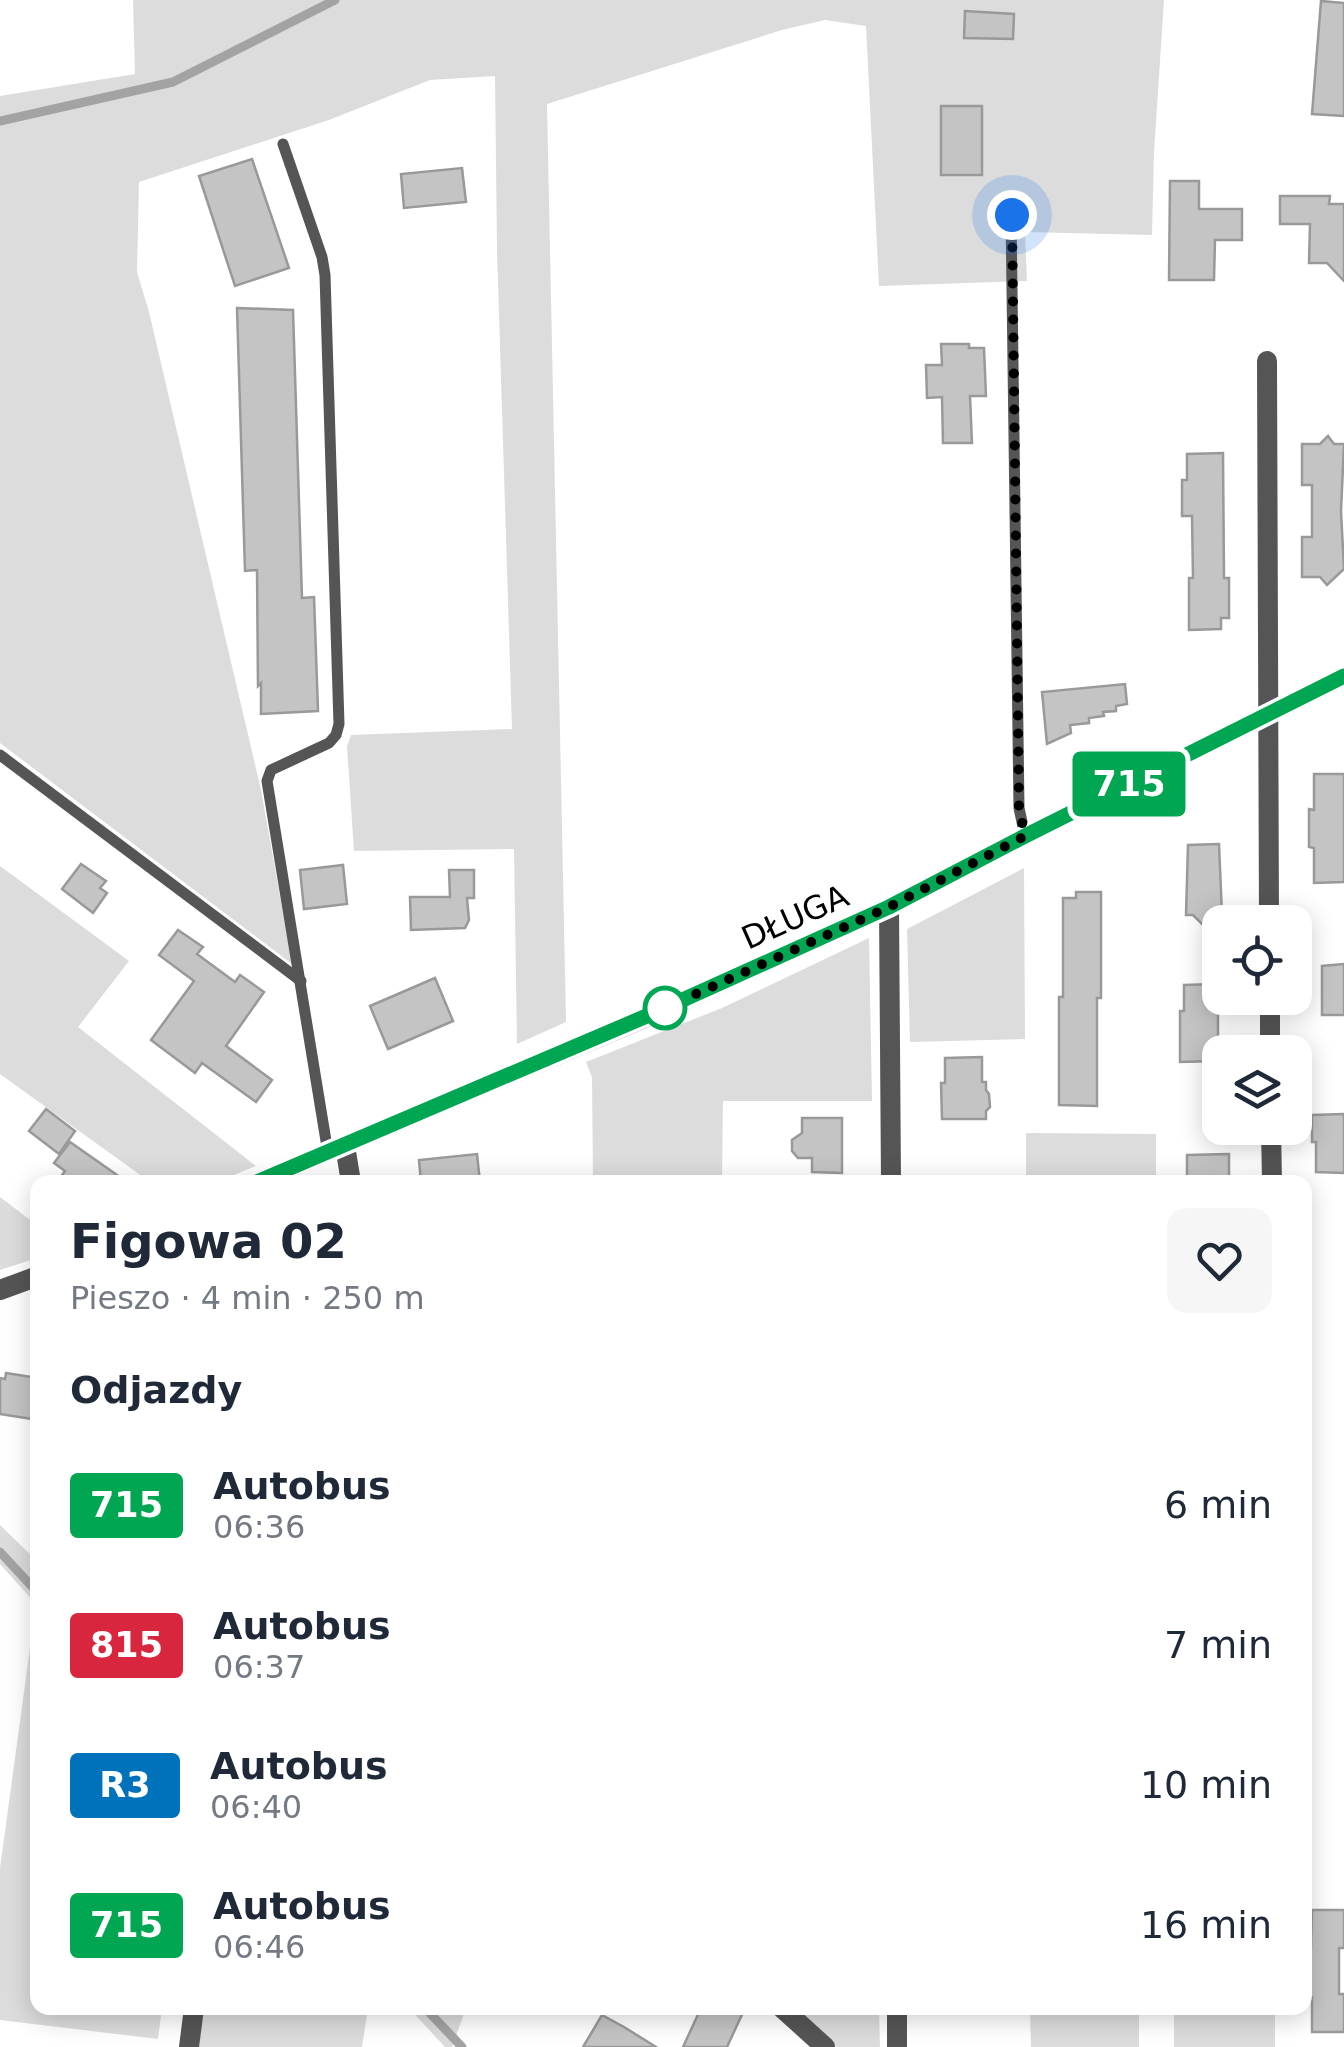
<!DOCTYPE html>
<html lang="pl">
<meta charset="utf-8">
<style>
:root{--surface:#fff;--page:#f6f6f7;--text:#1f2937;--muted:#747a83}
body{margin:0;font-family:"DejaVu Sans",sans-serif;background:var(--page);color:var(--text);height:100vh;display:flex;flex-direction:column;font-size:38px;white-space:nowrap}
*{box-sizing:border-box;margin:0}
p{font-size:32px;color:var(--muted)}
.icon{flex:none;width:55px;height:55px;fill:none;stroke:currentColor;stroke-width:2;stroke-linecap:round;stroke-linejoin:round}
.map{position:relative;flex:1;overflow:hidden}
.panel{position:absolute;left:30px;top:1175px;width:1282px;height:840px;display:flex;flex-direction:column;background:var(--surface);border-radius:20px;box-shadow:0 5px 25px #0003}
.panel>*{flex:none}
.badge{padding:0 20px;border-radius:8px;font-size:35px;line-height:65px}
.tools{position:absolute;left:1202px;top:905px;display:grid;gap:20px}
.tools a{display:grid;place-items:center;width:110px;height:110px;border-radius:20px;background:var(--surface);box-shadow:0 5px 25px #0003;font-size:50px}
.you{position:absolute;width:50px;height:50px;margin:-25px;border:8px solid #fff;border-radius:50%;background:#1a73e8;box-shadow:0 0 0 15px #1a73e833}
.map>.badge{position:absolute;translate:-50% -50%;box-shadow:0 0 0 5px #fff}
h2{padding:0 40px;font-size:38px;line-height:90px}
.round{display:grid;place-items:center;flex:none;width:105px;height:105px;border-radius:20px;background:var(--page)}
.summary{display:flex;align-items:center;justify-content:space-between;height:170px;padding:0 40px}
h1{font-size:48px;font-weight:800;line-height:75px}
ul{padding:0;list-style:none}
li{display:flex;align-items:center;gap:30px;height:140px;padding:0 40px}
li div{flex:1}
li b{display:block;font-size:38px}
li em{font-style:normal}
li .badge{min-width:110px;font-weight:700;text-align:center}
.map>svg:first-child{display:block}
.green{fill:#dcdcdc}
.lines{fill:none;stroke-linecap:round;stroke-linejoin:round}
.stream{stroke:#a3a3a3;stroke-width:9}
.building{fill:#c4c4c4;stroke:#999;stroke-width:2.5}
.service{stroke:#555;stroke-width:11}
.minor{stroke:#555;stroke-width:20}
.tertiary{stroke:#555;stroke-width:20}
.line-casing{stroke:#fff;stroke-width:22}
.line{stroke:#00a651;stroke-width:15}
.walk{stroke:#000;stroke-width:10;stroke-dasharray:0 18}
.stop-dot{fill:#fff;stroke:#00a651;stroke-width:5}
.labels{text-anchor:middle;stroke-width:10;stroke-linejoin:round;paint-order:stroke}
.street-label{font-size:32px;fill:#000;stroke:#fff}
</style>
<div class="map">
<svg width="1344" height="2047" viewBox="0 0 1344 2047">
<rect width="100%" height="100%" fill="#fff"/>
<g class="green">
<polygon points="133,0 1164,0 1154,152 1152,235 1025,232 1027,281 879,286 866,26 825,20 782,30 547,104 566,1022 517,1044 514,849 354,851 347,746 351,735 512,729 497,250 495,76 430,80 329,120 139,182 137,272 149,312 261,790 292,964 0,743 0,96 135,74"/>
<polygon points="0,866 129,961 78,1027 256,1166 216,1182 150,1182 0,1074"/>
<polygon points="1024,868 1025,1039 910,1042 907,929"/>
<polygon points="869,938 872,1101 723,1101 722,1182 593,1182 592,1077 586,1062 722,1008"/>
<polygon points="1026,1133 1156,1134 1156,1182 1026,1182"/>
<polygon points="0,1197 38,1226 37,1258 0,1270"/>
<polygon points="0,1525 37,1561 38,2008 162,2008 158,2039 0,2020 0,1868 36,1604 0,1564"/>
<polygon points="203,2008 368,2008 362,2047 199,2047"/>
<polygon points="409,2008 466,2008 452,2047 445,2047"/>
<polygon points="794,2008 879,2008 880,2047 836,2047"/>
<polygon points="913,2008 1139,2008 1139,2047 1031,2047 1030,2011 913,2012"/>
<rect x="1174" y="2008" width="101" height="39"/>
</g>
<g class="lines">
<g class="stream">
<polyline points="0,121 173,82 335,0"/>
<polyline points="0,1552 38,1593"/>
<polyline points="425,2008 462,2047"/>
</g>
</g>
<g class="building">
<polygon points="1321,1 1344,3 1344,116 1312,114"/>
<polygon points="965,11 1014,14 1013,39 964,38"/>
<rect x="941" y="106" width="41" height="69"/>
<polygon points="252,159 289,268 235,286 199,176"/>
<polygon points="462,168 466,202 404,208 401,174"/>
<polygon points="1170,181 1199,181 1199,209 1242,209 1242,240 1215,240 1214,280 1169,280"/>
<polygon points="1280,196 1330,196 1329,204 1344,204 1344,281 1327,263 1309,263 1310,224 1280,224"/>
<polygon points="237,308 293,310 302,598 314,597 318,711 261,714 261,683 258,686 257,570 245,571"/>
<polygon points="941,344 969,344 969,348 984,348 986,396 970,396 972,443 943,443 942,397 927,398 926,365 942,365"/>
<polygon points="1328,436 1334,444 1344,444 1341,511 1344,569 1327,585 1320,577 1302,577 1302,537 1312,537 1312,485 1302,485 1302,444 1320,444"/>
<polygon points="1223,453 1224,578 1229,578 1229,618 1221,618 1221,629 1189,630 1189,578 1193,578 1192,516 1182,516 1182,480 1187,480 1187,454"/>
<polygon points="1125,684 1127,704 1116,706 1116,711 1103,712 1104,716 1089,718 1089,723 1070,725 1071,733 1047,744 1042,692"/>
<polygon points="1314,774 1344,774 1344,882 1314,883 1314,848 1309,847 1309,809 1314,810"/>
<polygon points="1219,844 1222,915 1211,915 1202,924 1193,915 1186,915 1188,845"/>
<polygon points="81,864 106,881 100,888 107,893 93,913 62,889"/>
<polygon points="343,865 347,904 304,909 300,870"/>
<polygon points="449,870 474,870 474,898 467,898 469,920 465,928 411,930 410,897 450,897"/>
<polygon points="1076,892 1101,892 1101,998 1097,998 1097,1106 1059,1105 1059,997 1063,997 1063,898 1076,898"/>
<polygon points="178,930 203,947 197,954 235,982 240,975 264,992 226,1046 272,1080 256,1102 202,1063 195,1073 151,1040 194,981 159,955"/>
<polygon points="1344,964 1344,1015 1322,1015 1322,966"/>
<polygon points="435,978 453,1021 388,1049 370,1006"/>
<polygon points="1214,984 1214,1011 1218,1011 1218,1061 1180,1062 1180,1011 1184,1011 1184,985"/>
<polygon points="982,1057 982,1082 986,1082 986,1090 989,1094 990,1107 986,1111 986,1119 942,1119 941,1083 945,1083 945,1058"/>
<polygon points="46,1109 75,1131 59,1154 29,1131"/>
<polygon points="1344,1114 1344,1173 1316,1172 1316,1142 1312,1142 1312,1115"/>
<polygon points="802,1118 842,1118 842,1173 812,1172 812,1158 798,1158 792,1151 792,1140 802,1133"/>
<polygon points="70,1142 127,1182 57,1182 65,1171 54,1163"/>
<polygon points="477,1154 480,1182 421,1182 419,1160"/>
<polygon points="1229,1154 1229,1182 1187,1182 1187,1155"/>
<polygon points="6,1373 38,1378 38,1420 0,1414 0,1378 5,1379"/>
<polygon points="1312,1910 1344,1910 1344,1948 1339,1948 1339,1994 1344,1994 1344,2032 1312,2032 1312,1997 1305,1997 1305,1945 1311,1945"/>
<polygon points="701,2008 745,2008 727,2047 683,2047"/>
<polygon points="602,2015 624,2027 656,2047 583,2047"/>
</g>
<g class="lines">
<g class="service">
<polyline points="283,144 322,257 325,275 339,724 336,735 329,743 271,770 267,781 328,1153"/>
<polyline points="1011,215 1019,808 1025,836"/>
<polyline points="0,755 301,981"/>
</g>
<g class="minor">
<polyline points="1267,361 1269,922"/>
<polyline points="889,907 891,1182"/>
<polyline points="1270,998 1270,1052"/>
<polyline points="1271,1128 1272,1182"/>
<polyline points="345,1146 351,1182"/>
<polyline points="782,2008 825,2047"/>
<polyline points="897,2008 897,2047"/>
<polyline points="189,2047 194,2008"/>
</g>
<g class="tertiary">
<polyline points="257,1182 656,1013 889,907 1025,836 1344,676"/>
<polyline points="0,1290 38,1276"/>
</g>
</g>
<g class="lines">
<defs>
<polyline id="line" points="257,1182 656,1012 889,907 1025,836 1344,676"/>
</defs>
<use href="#line" class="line-casing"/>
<use href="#line" class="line"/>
<polyline class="walk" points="665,1008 656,1012 889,907 1025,836 1019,808 1012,215"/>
</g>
<circle class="stop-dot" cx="665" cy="1008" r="20"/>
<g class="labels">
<g class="street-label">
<text transform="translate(795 917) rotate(-24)" y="11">DŁUGA</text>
</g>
</g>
</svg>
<div class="tools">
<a><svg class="icon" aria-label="locate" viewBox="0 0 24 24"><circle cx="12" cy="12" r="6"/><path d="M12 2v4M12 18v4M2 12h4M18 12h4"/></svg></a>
<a><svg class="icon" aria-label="layers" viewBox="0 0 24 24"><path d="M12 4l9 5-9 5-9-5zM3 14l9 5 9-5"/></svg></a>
</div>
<div class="you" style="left:1012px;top:215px"></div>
<b class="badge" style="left:1129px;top:784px;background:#00a651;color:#fff">715</b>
<section class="panel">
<div class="summary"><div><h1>Figowa 02</h1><p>Pieszo · 4 min · 250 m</p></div><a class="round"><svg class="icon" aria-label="heart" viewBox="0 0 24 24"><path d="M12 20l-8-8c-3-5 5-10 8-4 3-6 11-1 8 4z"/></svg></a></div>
<h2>Odjazdy</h2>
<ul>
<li><span class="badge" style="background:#00a651;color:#fff">715</span><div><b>Autobus</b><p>06:36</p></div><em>6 min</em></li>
<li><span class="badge" style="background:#d7263d;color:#fff">815</span><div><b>Autobus</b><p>06:37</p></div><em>7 min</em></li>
<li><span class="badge" style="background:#0072bc;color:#fff">R3</span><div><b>Autobus</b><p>06:40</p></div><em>10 min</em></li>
<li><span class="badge" style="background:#00a651;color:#fff">715</span><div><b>Autobus</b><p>06:46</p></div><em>16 min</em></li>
</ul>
</section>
</div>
